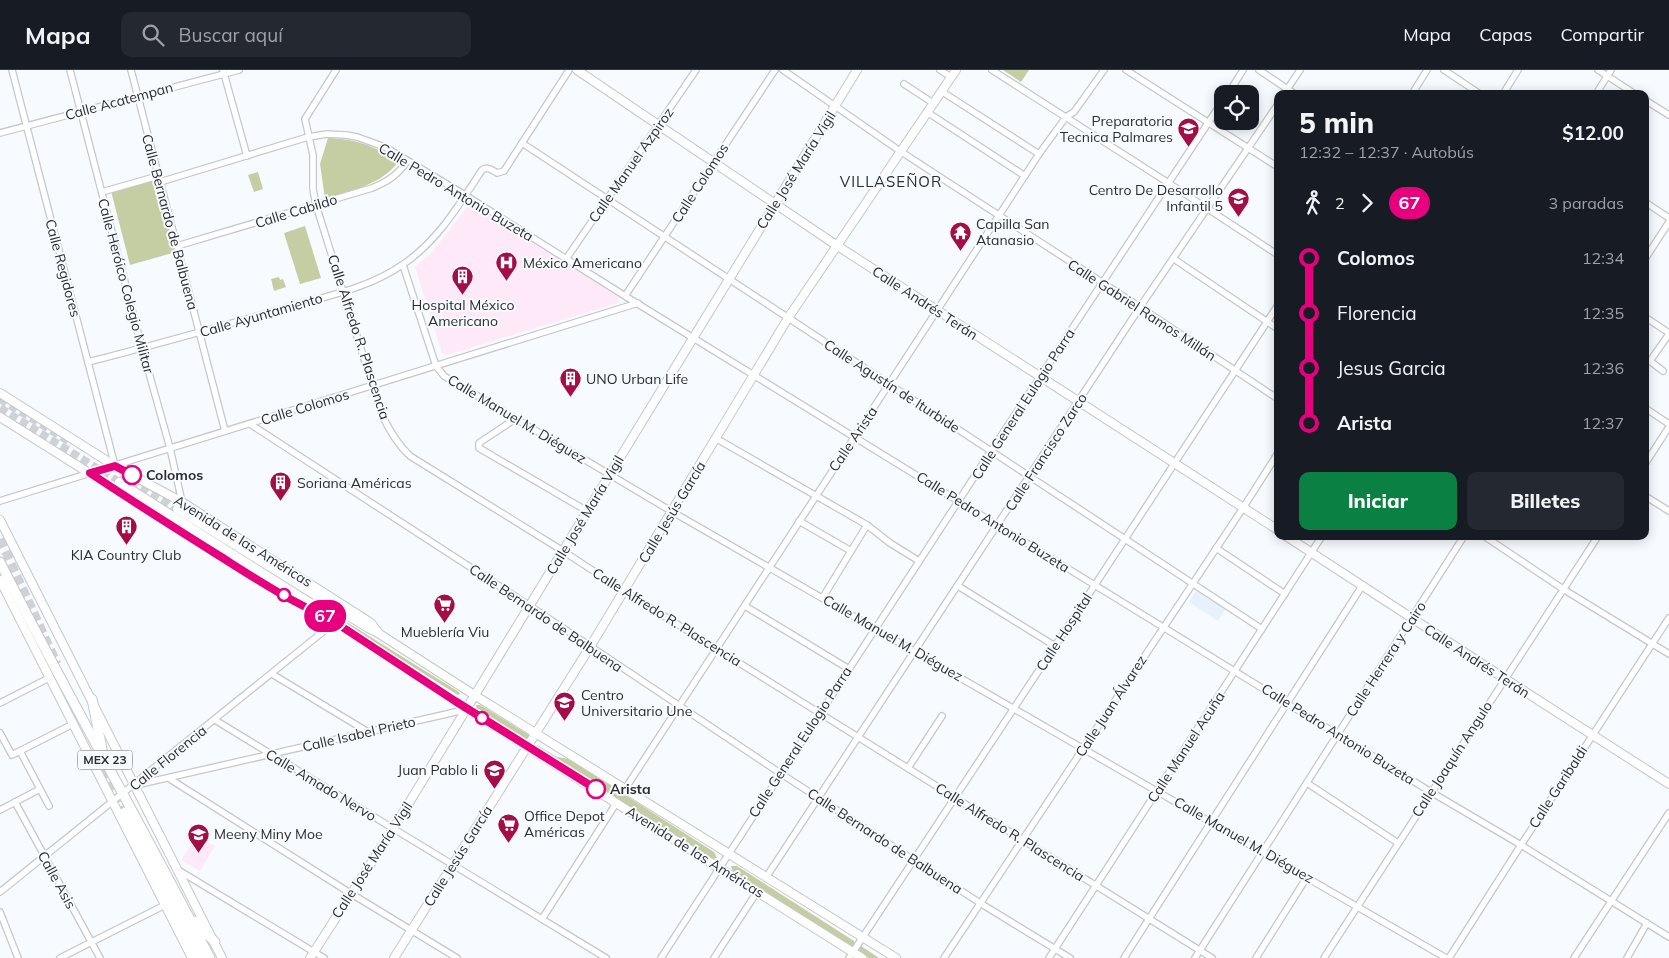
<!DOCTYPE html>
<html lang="es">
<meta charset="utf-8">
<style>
:root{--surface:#171b24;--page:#242831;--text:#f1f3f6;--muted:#9ea1a6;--line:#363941;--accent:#0b8043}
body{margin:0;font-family:Mulish,sans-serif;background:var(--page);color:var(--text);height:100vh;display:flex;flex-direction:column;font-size:19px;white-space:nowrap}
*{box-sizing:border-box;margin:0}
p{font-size:16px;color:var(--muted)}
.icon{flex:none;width:28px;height:28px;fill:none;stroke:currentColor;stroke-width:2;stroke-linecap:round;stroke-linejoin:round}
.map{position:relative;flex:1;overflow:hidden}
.details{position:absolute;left:1274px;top:20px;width:375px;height:450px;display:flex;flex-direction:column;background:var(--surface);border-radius:10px;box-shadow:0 2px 12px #0003}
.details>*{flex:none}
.badge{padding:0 10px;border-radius:16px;font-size:18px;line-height:32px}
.controls{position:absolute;left:1214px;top:15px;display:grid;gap:10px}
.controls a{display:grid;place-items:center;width:45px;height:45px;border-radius:10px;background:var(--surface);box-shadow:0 2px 12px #0003;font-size:25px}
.map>.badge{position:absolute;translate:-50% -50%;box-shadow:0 0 0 2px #fff}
.legs{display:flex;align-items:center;gap:8px;height:55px;padding:0 25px;font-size:16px}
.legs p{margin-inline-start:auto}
.head{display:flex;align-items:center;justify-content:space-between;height:85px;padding:0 25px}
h1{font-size:28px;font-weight:800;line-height:38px}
.action{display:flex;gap:10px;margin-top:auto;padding:10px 25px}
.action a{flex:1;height:58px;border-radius:10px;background:var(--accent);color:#fff;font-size:20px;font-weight:800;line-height:58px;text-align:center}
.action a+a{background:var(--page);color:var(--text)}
ul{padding:0 25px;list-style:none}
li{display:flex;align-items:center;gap:18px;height:55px;font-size:19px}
li i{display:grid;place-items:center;width:8px;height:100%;margin:0 6px;background:currentColor}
li i::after{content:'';width:12px;height:12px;margin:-6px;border:4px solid;border-radius:50%;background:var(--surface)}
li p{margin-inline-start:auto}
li:first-child i{background:linear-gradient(#0000 50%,currentColor 0)}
li:last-child i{background:linear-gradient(currentColor 50%,#0000 0)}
header{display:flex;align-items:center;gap:30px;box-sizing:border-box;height:70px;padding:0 25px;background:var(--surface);border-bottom:1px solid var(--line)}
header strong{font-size:24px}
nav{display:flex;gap:28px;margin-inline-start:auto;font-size:18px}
.search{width:350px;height:45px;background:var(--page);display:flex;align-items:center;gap:12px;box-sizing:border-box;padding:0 18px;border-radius:10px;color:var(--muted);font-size:19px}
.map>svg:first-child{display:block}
.built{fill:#e7f1fb}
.education{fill:#fee9f8}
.medical{fill:#fee9f9}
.green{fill:#c5cda3}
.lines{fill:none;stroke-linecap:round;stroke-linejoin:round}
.secondary-tunnel{stroke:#ced2d5;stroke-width:8;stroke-dasharray:8 4;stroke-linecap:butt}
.primary-tunnel{stroke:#ced2d5;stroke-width:9;stroke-dasharray:9 4.5;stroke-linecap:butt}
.street-casing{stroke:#c4c8cc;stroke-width:8}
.secondary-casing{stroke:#c4c8cc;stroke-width:10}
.primary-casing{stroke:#c4c8cc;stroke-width:11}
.street{stroke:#fff;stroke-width:5.5}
.secondary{stroke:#fff;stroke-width:8}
.primary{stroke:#fff;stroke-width:9}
.line-1-casing{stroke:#fff;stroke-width:11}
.line-1{stroke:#e6007e;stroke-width:8}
.stop-1-dot{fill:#fff;stroke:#e6007e;stroke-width:2.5}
.labels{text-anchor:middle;stroke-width:4;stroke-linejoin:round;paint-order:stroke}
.shield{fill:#f7fbff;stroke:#696b6d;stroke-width:1}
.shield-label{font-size:12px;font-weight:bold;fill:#2c2d2f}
.street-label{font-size:14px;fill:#2c2d2f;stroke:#f7fbff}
.poi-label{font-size:14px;fill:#2c2d2f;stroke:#f7fbff;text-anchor:start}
.stop-label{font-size:14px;font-weight:bold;fill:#2c2d2f;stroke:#f7fbff;text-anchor:start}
.neighbourhood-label{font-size:15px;letter-spacing:1px;fill:#2c2d2f;stroke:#f7fbff}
</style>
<header>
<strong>Mapa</strong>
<div class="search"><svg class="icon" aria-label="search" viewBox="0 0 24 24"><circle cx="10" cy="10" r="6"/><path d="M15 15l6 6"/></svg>Buscar aquí</div>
<nav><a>Mapa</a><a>Capas</a><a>Compartir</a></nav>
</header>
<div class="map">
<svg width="1669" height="888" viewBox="0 0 1669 888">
<rect width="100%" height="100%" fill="#f7fbff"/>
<polygon class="built" points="1197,519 1226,538 1218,551 1189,532"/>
<polygon class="education" points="197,766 215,776 200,801 181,790"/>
<polygon class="medical" points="475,133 618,227 618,233 447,285 442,283 415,197 432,182 467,137"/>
<g class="green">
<polygon points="1003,0 1029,0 1021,12"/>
<path d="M328 68C358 69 373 76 399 91 380 116 353 119 325 129L320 94Z"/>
<polygon points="258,102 263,119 254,122 248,105"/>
<polygon points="156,105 176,182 130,195 110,117"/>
<polygon points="305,156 321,208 300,214 284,163"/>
<polygon points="279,207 280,210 283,209 286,217 274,221 271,209"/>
<polygon points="322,538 324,538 459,622 460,624 458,625 322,540"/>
<polygon points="476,635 480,635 529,665 529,669 525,671 477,640"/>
<polygon points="537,675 557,687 569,689 714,782 717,788 711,789 537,677"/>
<polygon points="731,796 737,796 854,871 854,875 850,877 733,801"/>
<polygon points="861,876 879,888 869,888 858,881"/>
</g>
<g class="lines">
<g class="secondary-tunnel">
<polyline points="0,329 72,373"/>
<polyline points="0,338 119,412"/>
<polyline points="122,403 177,439"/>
</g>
<g class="primary-tunnel">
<polyline points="0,469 57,594"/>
<polyline points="105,699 125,742"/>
</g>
<defs>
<g id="street">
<polyline points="12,0 115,396"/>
<polyline points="70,0 142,278 170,378 182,432"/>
<polyline points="131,0 225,361"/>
<polyline points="223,0 247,86"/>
<path d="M336 0 305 49 313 85V119L316 135 381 343C389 360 397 374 410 386L563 481 624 521 1212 888"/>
<polyline points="783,0 900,81 1140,237 1278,329"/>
<polyline points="940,0 951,7"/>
<polyline points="992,0 1170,114 1278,185"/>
<polyline points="1126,0 1278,97"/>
<polyline points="1259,0 1295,24"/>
<polyline points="1444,0 1480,24"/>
<polyline points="1598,0 1635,24"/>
<polyline points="904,14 933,33"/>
<polyline points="941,21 1039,84"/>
<polyline points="1228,24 1243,0"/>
<polyline points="1284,24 1300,0"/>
<polyline points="1412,24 1427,0"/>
<polyline points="1503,24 1518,0"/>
<polyline points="1596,24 1611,0"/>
<polyline points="1645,30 1669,45"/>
<polyline points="927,42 1025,106"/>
<polyline points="0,63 239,0"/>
<polyline points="522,73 1262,559"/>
<polyline points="160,112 308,67 327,64 346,65 357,67 385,77 465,125 625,226 1431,722 1521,775 1669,867"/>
<polyline points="102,122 158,106"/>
<polyline points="1645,132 1669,148"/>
<path d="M177 176 372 118C387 112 398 105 407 91"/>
<polyline points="566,189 696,0"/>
<polyline points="1174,189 1278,259"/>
<polyline points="1645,189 1669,152"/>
<polyline points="403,195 436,296 444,306 671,441 1446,888"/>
<polyline points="625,226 775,0"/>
<polyline points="1645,247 1669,263"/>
<path d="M88 292C155 275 222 256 289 237 327 226 369 218 402 195 437 172 459 135 482 100 487 96 492 100 497 103L504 101 569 0"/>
<polyline points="1663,301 1650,291 1669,264"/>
<polyline points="1645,338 1669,354"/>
<polyline points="515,349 479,373 479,378 587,441"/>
<polyline points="250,354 533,538 780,703 980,833 1070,888"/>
<polyline points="717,369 867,455 890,473 919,491"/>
<polyline points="1645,394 1669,357"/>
<polyline points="1645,426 1669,441"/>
<polyline points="0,431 638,233"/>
<polyline points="799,451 851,481"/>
<polyline points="1484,466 1563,519 1669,584"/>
<polyline points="1216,478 1285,524"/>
<polyline points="958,516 1055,576"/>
<polyline points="823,527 867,455"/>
<polyline points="745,536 849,599"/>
<polyline points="272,604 368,662"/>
<polyline points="0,633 49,608"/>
<polyline points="215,650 606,888"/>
<polyline points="0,663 12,685 73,654"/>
<polyline points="20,681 49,736"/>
<polyline points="908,698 942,646"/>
<polyline points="170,709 350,823 457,888"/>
<polyline points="1307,713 1398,773"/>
<polyline points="136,715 451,643 467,639"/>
<polyline points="625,719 1039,84 1066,47 1074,42 1104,0"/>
<polyline points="15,732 100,888"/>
<polyline points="0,740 40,719"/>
<polyline points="178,800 324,888"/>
<polyline points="767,806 1140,237 1278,34"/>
<polyline points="0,822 335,552"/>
<polyline points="0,842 18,888"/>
<polyline points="542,849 617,732"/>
<polyline points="60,888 165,835"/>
<polyline points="661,888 991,381 1222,32"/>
<polyline points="714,888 757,822"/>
<polyline points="849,888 1055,576 1278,235"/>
<polyline points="944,888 1243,438 1278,383"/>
<polyline points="1049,888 1322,466"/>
<polyline points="1124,888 1362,516"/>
<polyline points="1195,888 1464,466"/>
<polyline points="1256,888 1307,807"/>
<polyline points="1324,888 1598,466"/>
<polyline points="1449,888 1521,775 1669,548"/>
<polyline points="1574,888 1669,743"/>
<polyline points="1627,888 1647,853"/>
</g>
<g id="secondary">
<polyline points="577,0 836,175 1278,460"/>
<polyline points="0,323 115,396 182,432 371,553 377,561"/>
<polyline points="0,347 264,513 314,541"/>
<polyline points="119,412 315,536 327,547 467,639 862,888"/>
<polyline points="177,439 368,558 378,563 479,628 896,888"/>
<polyline points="0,450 222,888"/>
<polyline points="1286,466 1510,612 1669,714"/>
<polyline points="0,510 192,888"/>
<polyline points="310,888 393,759 857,0"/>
<polyline points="394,888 590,577 788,248 956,0"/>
</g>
<g id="primary">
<path d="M0 492C67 625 142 755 210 888"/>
<polyline points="92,629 102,679"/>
<polyline points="125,742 201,888"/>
<polyline points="194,851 215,872"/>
</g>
</defs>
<use href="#street" class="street-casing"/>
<use href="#secondary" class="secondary-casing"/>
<use href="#primary" class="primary-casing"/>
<use href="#street" class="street"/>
<use href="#secondary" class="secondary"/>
<use href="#primary" class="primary"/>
</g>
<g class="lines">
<defs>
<path id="line-1" d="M132 405 115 396 90 403C132 431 175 458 218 485 253 507 289 531 327 547L455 631 596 719"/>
</defs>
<use href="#line-1" class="line-1-casing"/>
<use href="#line-1" class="line-1"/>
</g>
<defs>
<symbol id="university-pin" viewBox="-11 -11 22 30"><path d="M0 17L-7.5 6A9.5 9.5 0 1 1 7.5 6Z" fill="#a40d47" stroke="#f7fbff"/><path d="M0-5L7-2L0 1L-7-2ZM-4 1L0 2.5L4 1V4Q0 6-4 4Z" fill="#fff"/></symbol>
<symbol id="school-pin" viewBox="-11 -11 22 30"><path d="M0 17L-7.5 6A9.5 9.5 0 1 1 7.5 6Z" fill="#a40d47" stroke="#f7fbff"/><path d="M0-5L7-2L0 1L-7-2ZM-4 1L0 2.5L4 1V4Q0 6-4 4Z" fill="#fff"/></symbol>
<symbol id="temple-pin" viewBox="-11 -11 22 30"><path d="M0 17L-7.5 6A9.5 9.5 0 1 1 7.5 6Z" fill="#a40d47" stroke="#f7fbff"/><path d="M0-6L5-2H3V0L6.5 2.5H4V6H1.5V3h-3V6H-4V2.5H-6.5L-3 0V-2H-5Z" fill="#fff"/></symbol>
<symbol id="hospital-pin" viewBox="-11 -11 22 30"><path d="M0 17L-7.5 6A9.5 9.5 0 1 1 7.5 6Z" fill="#a40d47" stroke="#f7fbff"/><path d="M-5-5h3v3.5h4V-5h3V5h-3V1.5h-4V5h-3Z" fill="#fff"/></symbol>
<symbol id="building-pin" viewBox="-11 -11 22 30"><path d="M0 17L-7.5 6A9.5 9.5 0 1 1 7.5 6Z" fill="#a40d47" stroke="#f7fbff"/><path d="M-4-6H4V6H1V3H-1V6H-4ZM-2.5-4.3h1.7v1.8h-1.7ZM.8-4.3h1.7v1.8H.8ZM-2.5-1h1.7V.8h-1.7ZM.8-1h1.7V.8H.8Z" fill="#fff"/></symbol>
<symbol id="supermarket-pin" viewBox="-11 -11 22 30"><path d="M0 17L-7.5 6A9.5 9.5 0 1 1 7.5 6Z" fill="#a40d47" stroke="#f7fbff"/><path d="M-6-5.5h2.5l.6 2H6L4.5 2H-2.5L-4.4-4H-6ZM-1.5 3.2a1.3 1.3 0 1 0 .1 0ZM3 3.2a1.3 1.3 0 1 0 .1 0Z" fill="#fff"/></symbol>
</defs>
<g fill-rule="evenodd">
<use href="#university-pin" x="1176" y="46" width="25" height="34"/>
<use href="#school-pin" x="1226" y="116" width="25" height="34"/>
<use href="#temple-pin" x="948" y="150" width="25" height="34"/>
<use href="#hospital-pin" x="494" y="180" width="25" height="34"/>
<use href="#building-pin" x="450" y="194" width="25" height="34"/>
<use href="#building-pin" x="558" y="296" width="25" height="34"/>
<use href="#building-pin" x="268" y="400" width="25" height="34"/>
<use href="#building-pin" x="114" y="444" width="25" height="34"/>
<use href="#supermarket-pin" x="432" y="522" width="25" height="34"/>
<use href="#university-pin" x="552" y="620" width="25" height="34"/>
<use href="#school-pin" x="482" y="688" width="25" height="34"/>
<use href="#supermarket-pin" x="496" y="742" width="25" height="34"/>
<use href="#school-pin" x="186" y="752" width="25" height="34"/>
</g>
<g class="stop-1-dot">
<circle cx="132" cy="405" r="9"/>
<circle cx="284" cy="525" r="6"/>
<circle cx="482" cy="648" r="6"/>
<circle cx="596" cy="719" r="9"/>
</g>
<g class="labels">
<rect class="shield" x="77.5" y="680.5" width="55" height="19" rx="4"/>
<g class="shield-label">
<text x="105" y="694">MEX 23</text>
</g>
<g class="street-label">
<text transform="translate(119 31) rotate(-15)" y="5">Calle Acatempan</text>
<text transform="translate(631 95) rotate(-55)" y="5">Calle Manuel Azpiroz</text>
<text transform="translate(796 100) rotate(-58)" y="5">Calle José María Vigil</text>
<text transform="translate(700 113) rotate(-57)" y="5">Calle Colomos</text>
<text transform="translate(456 122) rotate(31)" y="5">Calle Pedro Antonio Buzeta</text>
<text transform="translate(296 141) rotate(-17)" y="5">Calle Cabildo</text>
<text transform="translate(170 152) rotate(75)" y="5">Calle Bernardo de Balbuena</text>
<text transform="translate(63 198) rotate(75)" y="5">Calle Regidores</text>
<text transform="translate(126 216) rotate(75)" y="5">Calle Heróico Colegio Militar</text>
<text transform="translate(925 233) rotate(33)" y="5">Calle Andrés Terán</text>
<text transform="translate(1142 240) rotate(33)" y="5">Calle Gabriel Ramos Millán</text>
<text transform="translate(261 245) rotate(-16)" y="5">Calle Ayuntamiento</text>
<text transform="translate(359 267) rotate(72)" y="5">Calle Alfredo R. Plascencia</text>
<text transform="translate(892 316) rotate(33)" y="5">Calle Agustín de Iturbide</text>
<text transform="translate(1023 334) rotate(-57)" y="5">Calle General Eulogio Parra</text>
<text transform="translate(305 337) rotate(-17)" y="5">Calle Colomos</text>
<text transform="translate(517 349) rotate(31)" y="5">Calle Manuel M. Diéguez</text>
<text transform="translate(853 369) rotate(-56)" y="5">Calle Arista</text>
<text transform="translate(1046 382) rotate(-57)" y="5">Calle Francisco Zarco</text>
<text transform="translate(672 442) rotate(-59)" y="5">Calle Jesús García</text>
<text transform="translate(585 445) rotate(-59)" y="5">Calle José María Vigil</text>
<text transform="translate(993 452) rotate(32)" y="5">Calle Pedro Antonio Buzeta</text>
<text transform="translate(243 471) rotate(32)" y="5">Avenida de las Américas</text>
<text transform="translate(667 547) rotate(32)" y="5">Calle Alfredo R. Plascencia</text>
<text transform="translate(546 548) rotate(34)" y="5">Calle Bernardo de Balbuena</text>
<text transform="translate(1064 562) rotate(-57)" y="5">Calle Hospital</text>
<text transform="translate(893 568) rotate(30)" y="5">Calle Manuel M. Diéguez</text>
<text transform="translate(1386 589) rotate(-57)" y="5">Calle Herrera y Cairo</text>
<text transform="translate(1477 591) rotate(33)" y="5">Calle Andrés Terán</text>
<text transform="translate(1111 636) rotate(-57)" y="5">Calle Juan Álvarez</text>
<text transform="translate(359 664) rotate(-13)" y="5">Calle Isabel Prieto</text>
<text transform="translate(1338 664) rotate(32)" y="5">Calle Pedro Antonio Buzeta</text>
<text transform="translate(800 672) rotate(-57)" y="5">Calle General Eulogio Parra</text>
<text transform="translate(1186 677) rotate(-57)" y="5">Calle Manuel Acuña</text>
<text transform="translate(168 688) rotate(-39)" y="5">Calle Florencia</text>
<text transform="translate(1452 689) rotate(-57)" y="5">Calle Joaquín Angulo</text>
<text transform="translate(321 715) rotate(31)" y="5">Calle Amado Nervo</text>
<text transform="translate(1558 717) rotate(-57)" y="5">Calle Garibaldi</text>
<text transform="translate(1010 762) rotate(32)" y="5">Calle Alfredo R. Plascencia</text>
<text transform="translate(1244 770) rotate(30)" y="5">Calle Manuel M. Diéguez</text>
<text transform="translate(885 771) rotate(33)" y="5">Calle Bernardo de Balbuena</text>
<text transform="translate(695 782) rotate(32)" y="5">Avenida de las Américas</text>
<text transform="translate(458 786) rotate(-58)" y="5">Calle Jesús García</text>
<text transform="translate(372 790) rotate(-57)" y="5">Calle José María Vigil</text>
<text transform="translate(57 810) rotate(61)" y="5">Calle Asis</text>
</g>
<g class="poi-label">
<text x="1173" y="56" text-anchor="end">Preparatoria<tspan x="1173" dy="16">Tecnica Palmares</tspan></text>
<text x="1223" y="125" text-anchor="end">Centro De Desarrollo<tspan x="1223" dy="16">Infantil 5</tspan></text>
<text x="976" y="159">Capilla San<tspan x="976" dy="16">Atanasio</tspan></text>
<text x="523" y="198">México Americano</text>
<text x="463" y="240" text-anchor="middle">Hospital México<tspan x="463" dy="16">Americano</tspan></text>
<text x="586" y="314">UNO Urban Life</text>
<text x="297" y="418">Soriana Américas</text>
<text x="126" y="490" text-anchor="middle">KIA Country Club</text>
<text x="445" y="567" text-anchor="middle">Mueblería Viu</text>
<text x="581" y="630">Centro<tspan x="581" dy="16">Universitario Une</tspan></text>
<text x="478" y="705" text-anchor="end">Juan Pablo Ii</text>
<text x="524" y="751">Office Depot<tspan x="524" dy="16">Américas</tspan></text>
<text x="214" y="769">Meeny Miny Moe</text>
</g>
<g class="stop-label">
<text x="146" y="410">Colomos</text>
<text x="610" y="724">Arista</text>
</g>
<g class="neighbourhood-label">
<text x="891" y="117">VILLASEÑOR</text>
</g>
</g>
</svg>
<div class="controls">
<a><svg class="icon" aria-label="locate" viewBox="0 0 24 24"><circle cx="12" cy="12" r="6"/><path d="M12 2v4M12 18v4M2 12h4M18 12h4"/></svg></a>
</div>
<b class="badge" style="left:325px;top:546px;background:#e6007e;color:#fff">67</b>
<section class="details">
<div class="head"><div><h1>5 min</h1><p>12:32 – 12:37 · Autobús</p></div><b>$12.00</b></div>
<div class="legs"><svg class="icon" aria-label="walk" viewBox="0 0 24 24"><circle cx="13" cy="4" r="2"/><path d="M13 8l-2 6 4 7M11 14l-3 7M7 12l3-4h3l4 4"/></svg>2<svg class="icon" aria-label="forward" viewBox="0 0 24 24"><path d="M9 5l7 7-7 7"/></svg><b class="badge" style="background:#e6007e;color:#fff">67</b><p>3 paradas</p></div>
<ul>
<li><i style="color:#e6007e"></i><b>Colomos</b><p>12:34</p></li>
<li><i style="color:#e6007e"></i><span>Florencia</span><p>12:35</p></li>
<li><i style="color:#e6007e"></i><span>Jesus Garcia</span><p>12:36</p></li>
<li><i style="color:#e6007e"></i><b>Arista</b><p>12:37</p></li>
</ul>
<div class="action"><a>Iniciar</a><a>Billetes</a></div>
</section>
</div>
